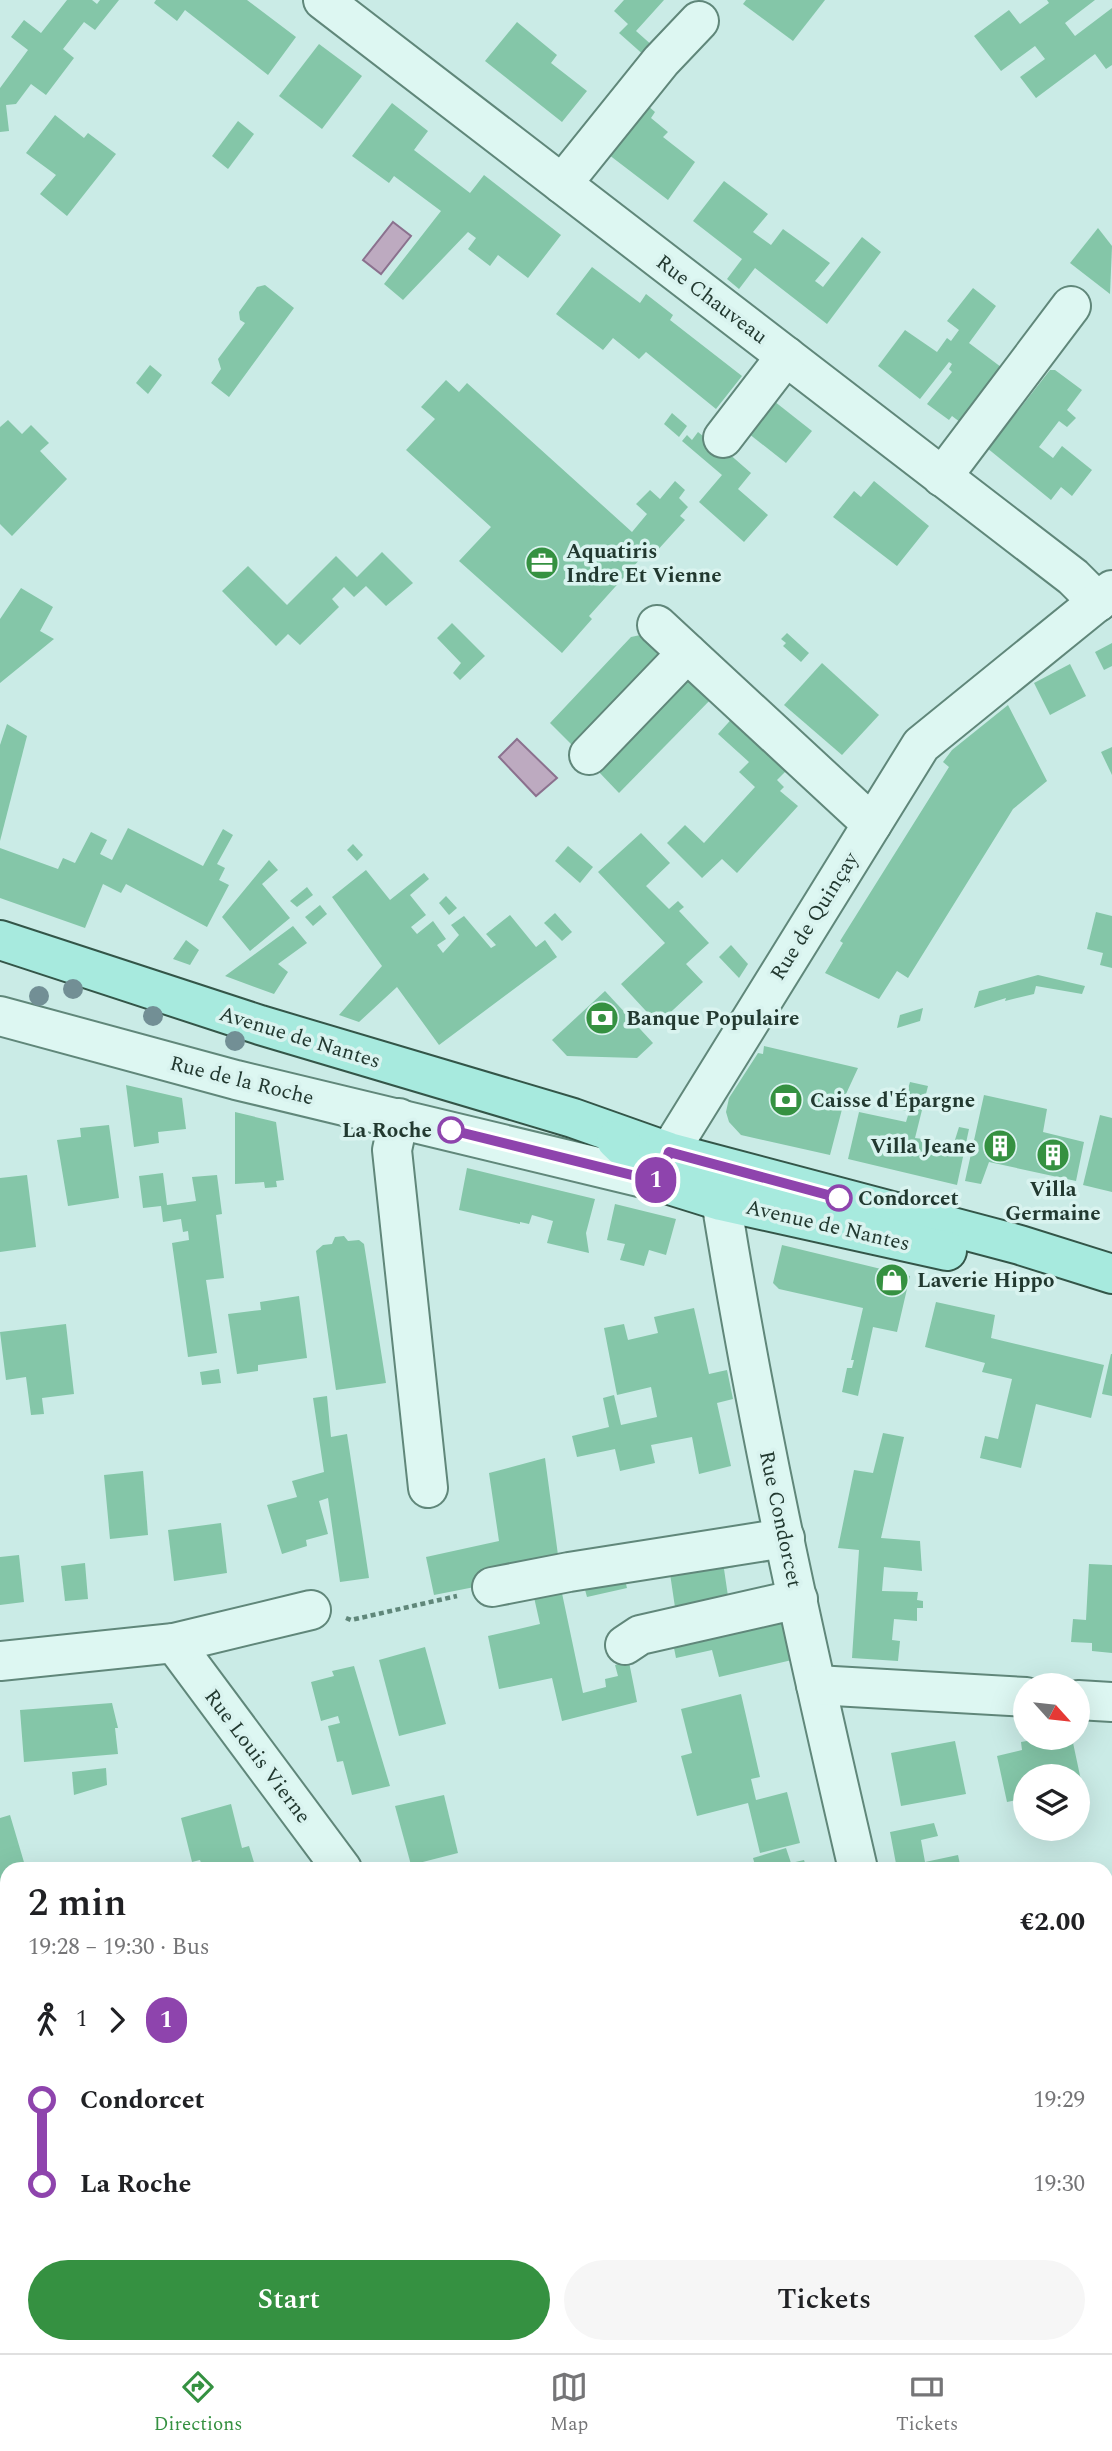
<!DOCTYPE html>
<meta charset="utf-8">
<style>
:root{--surface:#fff;--page:#f6f6f6;--text:#202124;--muted:#757577;--line:#e0e0e0;--accent:#359141}
body{margin:0;font-family:Spectral,serif;background:var(--page);color:var(--text);height:100vh;display:flex;flex-direction:column;font-size:26px;white-space:nowrap}
*{box-sizing:border-box;margin:0}
p{font-size:23px;color:var(--muted)}
.icon{flex:none;width:38px;height:38px;fill:none;stroke:currentColor;stroke-width:2;stroke-linecap:round;stroke-linejoin:round}
.map{position:relative;flex:1;overflow:hidden}
.details{position:absolute;left:0px;top:1862px;width:1113px;height:492px;display:flex;flex-direction:column;background:var(--surface);border-radius:21px 21px 0 0;box-shadow:0 7px 28px #0002}
.details>*{flex:none}
.badge{padding:0 14px;border-radius:23px;font-size:24px;line-height:46px}
.needle{width:46px;rotate:117deg}
.controls{position:absolute;left:1013px;top:1673px;display:grid;gap:14px}
.controls a{display:grid;place-items:center;width:77px;height:77px;border-radius:50%;background:var(--surface);box-shadow:0 7px 28px #0002;font-size:35px}
.map>.badge{position:absolute;translate:-50% -50%;box-shadow:0 0 0 4px #fff}
.legs{display:flex;align-items:center;gap:10px;height:77px;padding:0 28px;font-size:23px}
.legs p{margin-inline-start:auto}
.head{display:flex;align-items:center;justify-content:space-between;height:119px;padding:0 28px}
h1{font-size:38px;font-weight:600;line-height:52px}
.button{display:flex;gap:14px;margin-top:auto;padding:14px 28px}
.button a{flex:1;height:80px;border-radius:42px;background:var(--accent);color:#fff;font-size:28px;font-weight:600;line-height:80px;text-align:center}
.button a+a{background:var(--page);color:var(--text)}
ul{padding:0 28px;list-style:none}
li{display:flex;align-items:center;gap:24px;height:84px;font-size:26px}
li i{display:grid;place-items:center;width:10px;height:100%;margin:0 9px;background:currentColor}
li i::after{content:'';width:18px;height:18px;margin:-9px;border:5px solid;border-radius:50%;background:var(--surface)}
li p{margin-inline-start:auto}
li:first-child i{background:linear-gradient(#0000 50%,currentColor 0)}
li:last-child i{background:linear-gradient(currentColor 50%,#0000 0)}
.tabs{display:flex;justify-content:space-around;align-items:center;height:98px;border-top:2px solid var(--line);background:var(--surface);font-size:19px;color:var(--muted)}
.tabs a{display:grid;justify-items:center;gap:4px}
.tabs .selected{color:var(--accent)}
.map>svg:first-child{display:block}
.water{fill:#bdaac0;stroke:#8b718e;stroke-width:2}
.building{fill:#84c6a8}
.lines{fill:none;stroke-linecap:round;stroke-linejoin:round}
.minor-casing{stroke:#60877a;stroke-width:42}
.major-casing{stroke:#335548;stroke-width:42}
.path{stroke:#60877a;stroke-width:4.5;stroke-dasharray:5 3.5;stroke-linecap:butt}
.minor{stroke:#ddf7f2;stroke-width:38}
.major{stroke:#a7eade;stroke-width:38}
.tree{fill:#728f95}
.line-1-casing{stroke:#fff;stroke-width:16}
.line-1{stroke:#8e44ad;stroke-width:10}
.stop-1-dot{fill:#fff;stroke:#8e44ad;stroke-width:3.5}
.labels{text-anchor:middle;stroke-width:7;stroke-linejoin:round;paint-order:stroke}
.street-label{font-size:21px;fill:#223930;stroke:#d9f3ef}
.poi-label{font-size:21px;font-weight:bold;fill:#223930;stroke:#d9f3ef;text-anchor:start}
.stop-label{font-size:21px;font-weight:bold;fill:#223930;stroke:#d9f3ef;text-anchor:end}
</style>
<div class="map">
<svg width="1112" height="2353" viewBox="0 0 1112 2353">
<rect width="100%" height="100%" fill="#caebe6"/>
<g class="water">
<polygon points="393,222 411,236 381,274 363,260"/>
<polygon points="517,739 557,778 536,796 499,757"/>
</g>
<g class="building">
<polygon points="67,0 92,0 97,4 100,0 119,0 95,30 84,22 63,49 74,58 46,95 31,84 16,104 6,105 9,131 0,132 0,88 28,50 11,37 24,20 41,33"/>
<polygon points="156,0 247,0 296,37 268,75 185,10 177,21 154,3"/>
<polygon points="624,0 664,0 636,31 654,47 646,57 619,33 628,24 614,11"/>
<polygon points="746,0 825,0 793,41 743,4"/>
<polygon points="1047,0 1095,0 1065,23 1075,36 1112,8 1112,65 1106,69 1095,54 1036,98 1020,77 1045,59 1035,46 1001,71 974,36 1009,10 1020,24 1049,3"/>
<polygon points="517,22 557,55 551,63 587,91 562,122 485,61"/>
<polygon points="319,44 362,76 322,129 279,96"/>
<polygon points="640,99 655,112 651,118 668,132 663,137 695,162 668,200 600,148"/>
<polygon points="392,103 428,131 414,150 470,193 484,175 561,235 528,278 498,255 490,266 468,249 476,238 468,232 403,300 384,284 441,211 394,176 389,183 352,156"/>
<polygon points="55,115 84,138 88,133 116,154 67,216 40,194 56,175 26,153"/>
<polygon points="238,121 254,134 228,169 212,156"/>
<polygon points="724,181 768,214 753,232 771,245 783,229 830,263 815,281 823,287 862,237 881,252 827,324 755,268 739,289 727,279 742,259 693,221"/>
<polygon points="1098,228 1112,246 1110,294 1070,263"/>
<polygon points="592,267 640,303 646,294 673,315 670,320 742,376 716,409 646,352 639,359 613,338 603,350 556,314"/>
<polygon points="265,285 294,308 229,397 211,383 221,369 218,359 245,323 240,320 239,312 257,287"/>
<polygon points="973,288 996,306 969,343 1005,370 964,425 952,416 949,420 927,404 952,372 949,369 952,364 949,362 920,399 878,366 905,330 937,352 947,338 951,341 959,330 947,321"/>
<polygon points="150,365 162,375 148,394 136,383"/>
<polygon points="1050,370 1055,370 1082,390 1067,410 1076,418 1067,427 1059,421 1039,447 1053,458 1062,446 1092,470 1072,496 1061,487 1051,500 976,439 993,414 1007,425"/>
<polygon points="446,380 459,392 467,383 632,532 647,514 636,504 650,490 660,499 675,481 685,490 679,498 688,507 680,516 685,520 655,553 650,548 589,616 592,619 562,653 459,561 491,527 406,450 435,419 421,407"/>
<polygon points="765,394 812,431 786,463 739,426"/>
<polygon points="672,413 687,426 679,437 664,424"/>
<polygon points="8,420 22,434 31,425 49,443 40,451 67,479 12,536 0,524 0,427"/>
<polygon points="698,432 709,441 711,438 751,473 738,489 768,515 744,542 699,502 722,475 682,441 687,435 692,440"/>
<polygon points="874,481 929,526 897,566 833,517 854,491 861,497"/>
<polygon points="382,552 413,583 386,606 366,586 354,597 344,587 332,599 339,607 300,645 288,634 276,646 222,591 248,566 287,605 336,556 357,577"/>
<polygon points="21,588 53,607 40,631 54,639 0,683 0,619"/>
<polygon points="452,623 485,656 460,680 453,673 461,663 437,638"/>
<polygon points="787,633 809,653 801,662 783,646 786,643 781,639"/>
<polygon points="645,634 662,650 572,745 550,723 631,637"/>
<polygon points="1112,643 1112,666 1104,670 1095,652"/>
<polygon points="822,663 879,715 842,755 784,705"/>
<polygon points="1070,664 1086,696 1050,715 1034,683"/>
<polygon points="693,671 716,694 619,793 597,770"/>
<polygon points="1008,705 1047,781 1013,809 908,978 897,971 879,999 825,973 843,943 840,941 949,767 943,762 952,750"/>
<polygon points="737,713 793,764 777,780 784,787 780,791 798,806 737,873 722,859 702,878 667,843 685,825 704,843 755,787 739,772 749,762 718,734"/>
<polygon points="7,724 27,736 0,841 0,745"/>
<polygon points="1112,747 1112,775 1101,752"/>
<polygon points="128,828 203,866 223,829 233,835 217,864 225,868 219,880 229,885 207,927 126,884 121,893 103,884 85,928 0,898 0,848 58,869 63,858 75,863 91,832 107,840 100,854 112,860"/>
<polygon points="641,833 670,863 646,886 669,909 678,901 684,907 679,911 709,943 686,964 703,982 658,1024 621,984 665,943 598,872"/>
<polygon points="353,844 363,855 357,861 347,850"/>
<polygon points="568,846 593,867 580,883 555,861"/>
<polygon points="269,860 278,870 262,884 290,918 250,951 222,917"/>
<polygon points="366,870 390,900 424,873 429,879 410,895 426,915 411,927 417,934 433,921 446,939 437,945 443,953 459,935 451,925 464,916 491,948 496,945 486,934 510,915 536,947 545,940 557,957 439,1045 397,987 359,1022 339,1015 382,966 332,897"/>
<polygon points="307,887 313,895 297,907 290,901"/>
<polygon points="446,896 457,908 449,915 439,903"/>
<polygon points="320,905 327,914 313,926 305,917"/>
<polygon points="1096,912 1112,916 1112,968 1100,965 1103,953 1087,949"/>
<polygon points="555,913 572,932 562,941 544,923"/>
<polygon points="293,926 307,943 278,964 288,972 274,994 225,976"/>
<polygon points="186,940 199,950 190,965 173,959"/>
<polygon points="731,945 748,964 739,978 719,957"/>
<polygon points="1038,975 1085,986 1082,994 1036,986 1034,994 1005,1001 1006,998 974,1008 979,991"/>
<polygon points="605,991 653,1043 637,1058 567,1056 552,1040"/>
<polygon points="923,1008 920,1021 897,1028 900,1015"/>
<polygon points="764,1046 858,1068 846,1094 830,1155 741,1135 729,1122 726,1112 729,1098 758,1053 763,1054"/>
<polygon points="910,1082 928,1086 915,1138 954,1143 959,1127 969,1129 957,1185 848,1159 859,1112 906,1122 909,1112 902,1110"/>
<polygon points="126,1085 182,1098 186,1129 158,1132 159,1143 134,1147"/>
<polygon points="984,1095 1047,1109 1043,1132 1084,1142 1076,1181 989,1162 981,1184 965,1181"/>
<polygon points="235,1112 276,1122 284,1180 276,1181 277,1187 265,1188 264,1182 235,1184"/>
<polygon points="1100,1115 1112,1118 1112,1192 1083,1185"/>
<polygon points="109,1125 119,1198 68,1206 57,1140 81,1137 80,1128"/>
<polygon points="467,1168 595,1199 586,1233 589,1253 547,1243 553,1221 532,1215 529,1224 520,1222 520,1224 459,1210"/>
<polygon points="163,1173 167,1205 196,1201 192,1177 217,1175 222,1214 216,1215 224,1278 206,1280 217,1353 188,1357 172,1243 189,1240 188,1231 183,1232 181,1219 163,1222 161,1206 143,1208 139,1176"/>
<polygon points="27,1175 36,1247 0,1252 0,1178"/>
<polygon points="615,1204 676,1219 666,1255 649,1250 644,1266 620,1260 625,1244 607,1240"/>
<polygon points="344,1236 348,1241 359,1240 364,1244 386,1383 336,1390 316,1251 323,1245 332,1244 335,1237"/>
<polygon points="782,1245 910,1276 897,1332 873,1327 858,1396 842,1392 847,1368 852,1368 854,1360 851,1360 863,1308 779,1289 773,1283"/>
<polygon points="299,1296 307,1358 258,1365 258,1371 237,1374 228,1314 261,1310 260,1302"/>
<polygon points="936,1302 995,1315 991,1338 1104,1365 1091,1418 1036,1404 1021,1468 980,1458 985,1436 998,1439 1012,1379 982,1372 985,1363 925,1347"/>
<polygon points="694,1308 709,1374 727,1370 733,1399 717,1403 731,1466 699,1474 692,1437 651,1445 655,1463 620,1471 615,1449 577,1457 572,1436 609,1427 603,1398 614,1395 621,1425 657,1417 651,1387 617,1395 604,1328 624,1324 628,1340 658,1333 654,1317"/>
<polygon points="66,1324 74,1394 42,1398 44,1414 31,1415 26,1377 6,1380 0,1332"/>
<polygon points="1111,1354 1112,1354 1112,1396 1102,1394"/>
<polygon points="219,1369 221,1383 202,1385 200,1372"/>
<polygon points="327,1396 331,1437 347,1434 369,1578 340,1582 328,1498 319,1501 328,1534 306,1540 307,1546 282,1554 267,1505 297,1497 292,1481 324,1472 313,1398"/>
<polygon points="883,1433 904,1437 881,1538 920,1541 922,1571 884,1567 882,1591 918,1592 917,1600 923,1601 923,1608 917,1608 917,1621 894,1619 892,1640 900,1641 898,1661 852,1658 859,1550 838,1548 854,1470 873,1473"/>
<polygon points="545,1458 560,1570 434,1595 426,1557 499,1541 489,1473"/>
<polygon points="143,1471 148,1535 110,1539 104,1475"/>
<polygon points="221,1523 227,1573 174,1581 168,1530"/>
<polygon points="731,1549 735,1567 724,1569 729,1603 676,1614 668,1560"/>
<polygon points="19,1555 24,1602 0,1605 0,1557"/>
<polygon points="85,1563 88,1599 65,1601 61,1566"/>
<polygon points="1089,1564 1112,1565 1112,1653 1092,1651 1092,1643 1071,1642 1073,1619 1086,1620"/>
<polygon points="622,1568 627,1588 587,1597 581,1575"/>
<polygon points="559,1579 583,1693 606,1687 605,1679 618,1676 615,1665 629,1662 637,1702 562,1721 552,1678 499,1689 488,1636 540,1624 531,1584"/>
<polygon points="784,1621 792,1660 719,1677 712,1650 676,1658 671,1633"/>
<polygon points="425,1647 446,1724 399,1736 379,1660"/>
<polygon points="354,1666 390,1786 352,1795 343,1761 337,1762 328,1726 340,1723 338,1716 321,1721 311,1682 334,1676 332,1671"/>
<polygon points="741,1694 760,1777 751,1779 756,1800 787,1792 800,1843 760,1853 748,1803 697,1816 681,1756 692,1753 681,1709"/>
<polygon points="112,1703 118,1728 115,1728 118,1754 24,1762 20,1710"/>
<polygon points="1044,1738 1072,1738 1082,1785 1078,1786 1078,1776 1026,1776 1026,1798 1007,1802 997,1756 1022,1750 1021,1742"/>
<polygon points="955,1741 966,1794 901,1806 891,1753"/>
<polygon points="106,1768 107,1785 74,1795 72,1772"/>
<polygon points="444,1795 458,1853 411,1865 395,1806"/>
<polygon points="231,1804 242,1848 249,1846 256,1869 203,1869 200,1860 192,1862 181,1818"/>
<polygon points="10,1815 26,1869 7,1869 7,1934 0,1936 0,1818"/>
<polygon points="934,1823 938,1836 921,1840 925,1862 958,1855 961,1869 897,1869 890,1832"/>
<polygon points="786,1848 791,1863 804,1860 807,1869 756,1869 753,1858"/>
<polygon points="7,2014 7,2045 6,2045 0,2016"/>
<polygon points="1109,2194 1112,2203 1112,2232 1106,2233 1106,2195"/>
<polygon points="1112,2246 1112,2267 1106,2268 1106,2247"/>
<polygon points="1112,2274 1112,2353 1067,2353 1066,2347 1106,2347 1106,2276"/>
<polygon points="124,2347 168,2347 170,2353 126,2353"/>
<polygon points="414,2347 459,2347 461,2353 416,2353"/>
<polygon points="596,2347 637,2347 639,2353 598,2353"/>
<polygon points="724,2347 744,2347 746,2353 726,2353"/>
<polygon points="873,2347 941,2347 944,2353 885,2353 883,2349 874,2352"/>
</g>
<g class="lines">
<defs>
<g id="minor">
<polyline points="323,0 1073,577 1098,602"/>
<polyline points="562,184 661,61 699,21"/>
<polyline points="723,438 786,356"/>
<polyline points="942,477 1071,306"/>
<polyline points="657,625 872,824"/>
<polyline points="589,755 687,653"/>
<polyline points="0,1016 236,1080 660,1182 669,1152 921,745 1112,590"/>
<polyline points="399,1118 392,1150 428,1488"/>
<path d="M716 1168C752 1404 804 1637 858 1869"/>
<polyline points="492,1587 569,1572 785,1538"/>
<polyline points="174,1643 342,1869"/>
<polyline points="625,1645 640,1635 798,1599"/>
<polyline points="0,1661 174,1643 311,1610"/>
<polyline points="816,1685 1026,1697"/>
<polyline points="1078,1700 1112,1702"/>
<polyline points="0,2196 7,2221"/>
<polyline points="47,2347 49,2353"/>
<polyline points="518,2347 520,2353"/>
<polyline points="1005,2347 1007,2353"/>
</g>
<g id="major">
<polyline points="0,940 260,1025 573,1118 669,1152 1020,1245 1112,1274"/>
<polyline points="616,1140 660,1182 721,1201 947,1251"/>
</g>
</defs>
<use href="#minor" class="minor-casing"/>
<use href="#major" class="major-casing"/>
<g class="path">
<polyline points="346,1618 351,1620 457,1596"/>
<polyline points="1106,2271 1112,2270"/>
<polyline points="281,2347 283,2353"/>
<polyline points="746,2347 748,2353"/>
<polyline points="677,2353 696,2347"/>
</g>
<use href="#minor" class="minor"/>
<use href="#major" class="major"/>
</g>
<g class="tree">
<circle cx="73" cy="989" r="10"/>
<circle cx="39" cy="996" r="10"/>
<circle cx="153" cy="1016" r="10"/>
<circle cx="235" cy="1041" r="10"/>
</g>
<g class="lines">
<defs>
<polyline id="line-1" points="451,1130 660,1182 669,1152 839,1198"/>
</defs>
<use href="#line-1" class="line-1-casing"/>
<use href="#line-1" class="line-1"/>
</g>
<defs>
<symbol id="office-disc" viewBox="-11 -11 22 22"><circle r="9.5" fill="#359141" stroke="#d9f3ef"/><path d="M-6-3h4V-5.5h4V-3h4V5H-6ZM-1-4.5V-3h2v-1.5ZM-6 0V1H6V0Z" fill="#fff"/></symbol>
<symbol id="bank-disc" viewBox="-11 -11 22 22"><circle r="9.5" fill="#359141" stroke="#d9f3ef"/><path d="M-6-4H6V4H-6ZM0-2.3a2.3 2.3 0 1 0 0 4.6a2.3 2.3 0 1 0 0-4.6Z" fill="#fff"/></symbol>
<symbol id="building-disc" viewBox="-11 -11 22 22"><circle r="9.5" fill="#359141" stroke="#d9f3ef"/><path d="M-4-6H4V6H1V3H-1V6H-4ZM-2.5-4.3h1.7v1.8h-1.7ZM.8-4.3h1.7v1.8H.8ZM-2.5-1h1.7V.8h-1.7ZM.8-1h1.7V.8H.8Z" fill="#fff"/></symbol>
<symbol id="shop-disc" viewBox="-11 -11 22 22"><circle r="9.5" fill="#359141" stroke="#d9f3ef"/><path d="M-5-2.5h2.3a2.7 3.5 0 0 1 5.4 0H5L5.5 6h-11ZM-1.5-2.5h3a1.5 2.3 0 0 0-3 0Z" fill="#fff"/></symbol>
</defs>
<g fill-rule="evenodd">
<use href="#office-disc" x="523" y="544" width="38" height="38"/>
<use href="#bank-disc" x="583" y="999" width="38" height="38"/>
<use href="#bank-disc" x="767" y="1081" width="38" height="38"/>
<use href="#building-disc" x="981" y="1127" width="38" height="38"/>
<use href="#building-disc" x="1034" y="1136" width="38" height="38"/>
<use href="#shop-disc" x="873" y="1261" width="38" height="38"/>
</g>
<g class="stop-1-dot">
<circle cx="451" cy="1130" r="12"/>
<circle cx="839" cy="1198" r="12"/>
</g>
<g class="labels">
<g class="street-label">
<text transform="translate(712 299) rotate(37)" y="7">Rue Chauveau</text>
<text transform="translate(814 916) rotate(-58)" y="7">Rue de Quinçay</text>
<text transform="translate(300 1037) rotate(17)" y="7">Avenue de Nantes</text>
<text transform="translate(242 1080) rotate(14)" y="7">Rue de la Roche</text>
<text transform="translate(828 1225) rotate(13)" y="7">Avenue de Nantes</text>
<text transform="translate(781 1519) rotate(78)" y="7">Rue Condorcet</text>
<text transform="translate(258 1756) rotate(53)" y="7">Rue Louis Vierne</text>
</g>
<g class="poi-label">
<text x="566" y="558">Aquatiris<tspan x="566" dy="24">Indre Et Vienne</tspan></text>
<text x="626" y="1025">Banque Populaire</text>
<text x="810" y="1107">Caisse d'Épargne</text>
<text x="976" y="1153" text-anchor="end">Villa Jeane</text>
<text x="1053" y="1196" text-anchor="middle">Villa<tspan x="1053" dy="24">Germaine</tspan></text>
<text x="917" y="1287">Laverie Hippo</text>
</g>
<g class="stop-label">
<text x="432" y="1137">La Roche</text>
<text x="858" y="1205" text-anchor="start">Condorcet</text>
</g>
</g>
</svg>
<div class="controls">
<a><svg class="needle" viewBox="-14 -14 28 28"><path d="M0-13l5 13h-10z" fill="#e53935"/><path d="M0 13l5-13h-10z" fill="#757577"/></svg></a>
<a><svg class="icon" aria-label="layers" viewBox="0 0 24 24"><path d="M12 4l9 5-9 5-9-5zM3 14l9 5 9-5"/></svg></a>
</div>
<b class="badge" style="left:656px;top:1180px;background:#8e44ad;color:#fff">1</b>
<section class="details">
<div class="head"><div><h1>2 min</h1><p>19:28 – 19:30 · Bus</p></div><b>€2.00</b></div>
<div class="legs"><svg class="icon" aria-label="walk" viewBox="0 0 24 24"><circle cx="13" cy="4" r="2"/><path d="M13 8l-2 6 4 7M11 14l-3 7M7 12l3-4h3l4 4"/></svg>1<svg class="icon" aria-label="forward" viewBox="0 0 24 24"><path d="M9 5l7 7-7 7"/></svg><b class="badge" style="background:#8e44ad;color:#fff">1</b></div>
<ul>
<li><i style="color:#8e44ad"></i><b>Condorcet</b><p>19:29</p></li>
<li><i style="color:#8e44ad"></i><b>La Roche</b><p>19:30</p></li>
</ul>
<div class="button"><a>Start</a><a>Tickets</a></div>
</section>
</div>
<nav class="tabs">
<a class="selected"><svg class="icon" aria-label="directions" viewBox="0 0 24 24"><path d="M12 3l9 9-9 9-9-9zM9 14v-3h6M13 9l2 2-2 2"/></svg>Directions</a>
<a><svg class="icon" aria-label="map" viewBox="0 0 24 24"><path d="M3 6l6-2 6 2 6-2v14l-6 2-6-2-6 2zM9 4v14M15 6v14"/></svg>Map</a>
<a><svg class="icon" aria-label="tickets" viewBox="0 0 24 24"><path d="M3 7h18v10H3zM15 7v10"/></svg>Tickets</a>
</nav>
